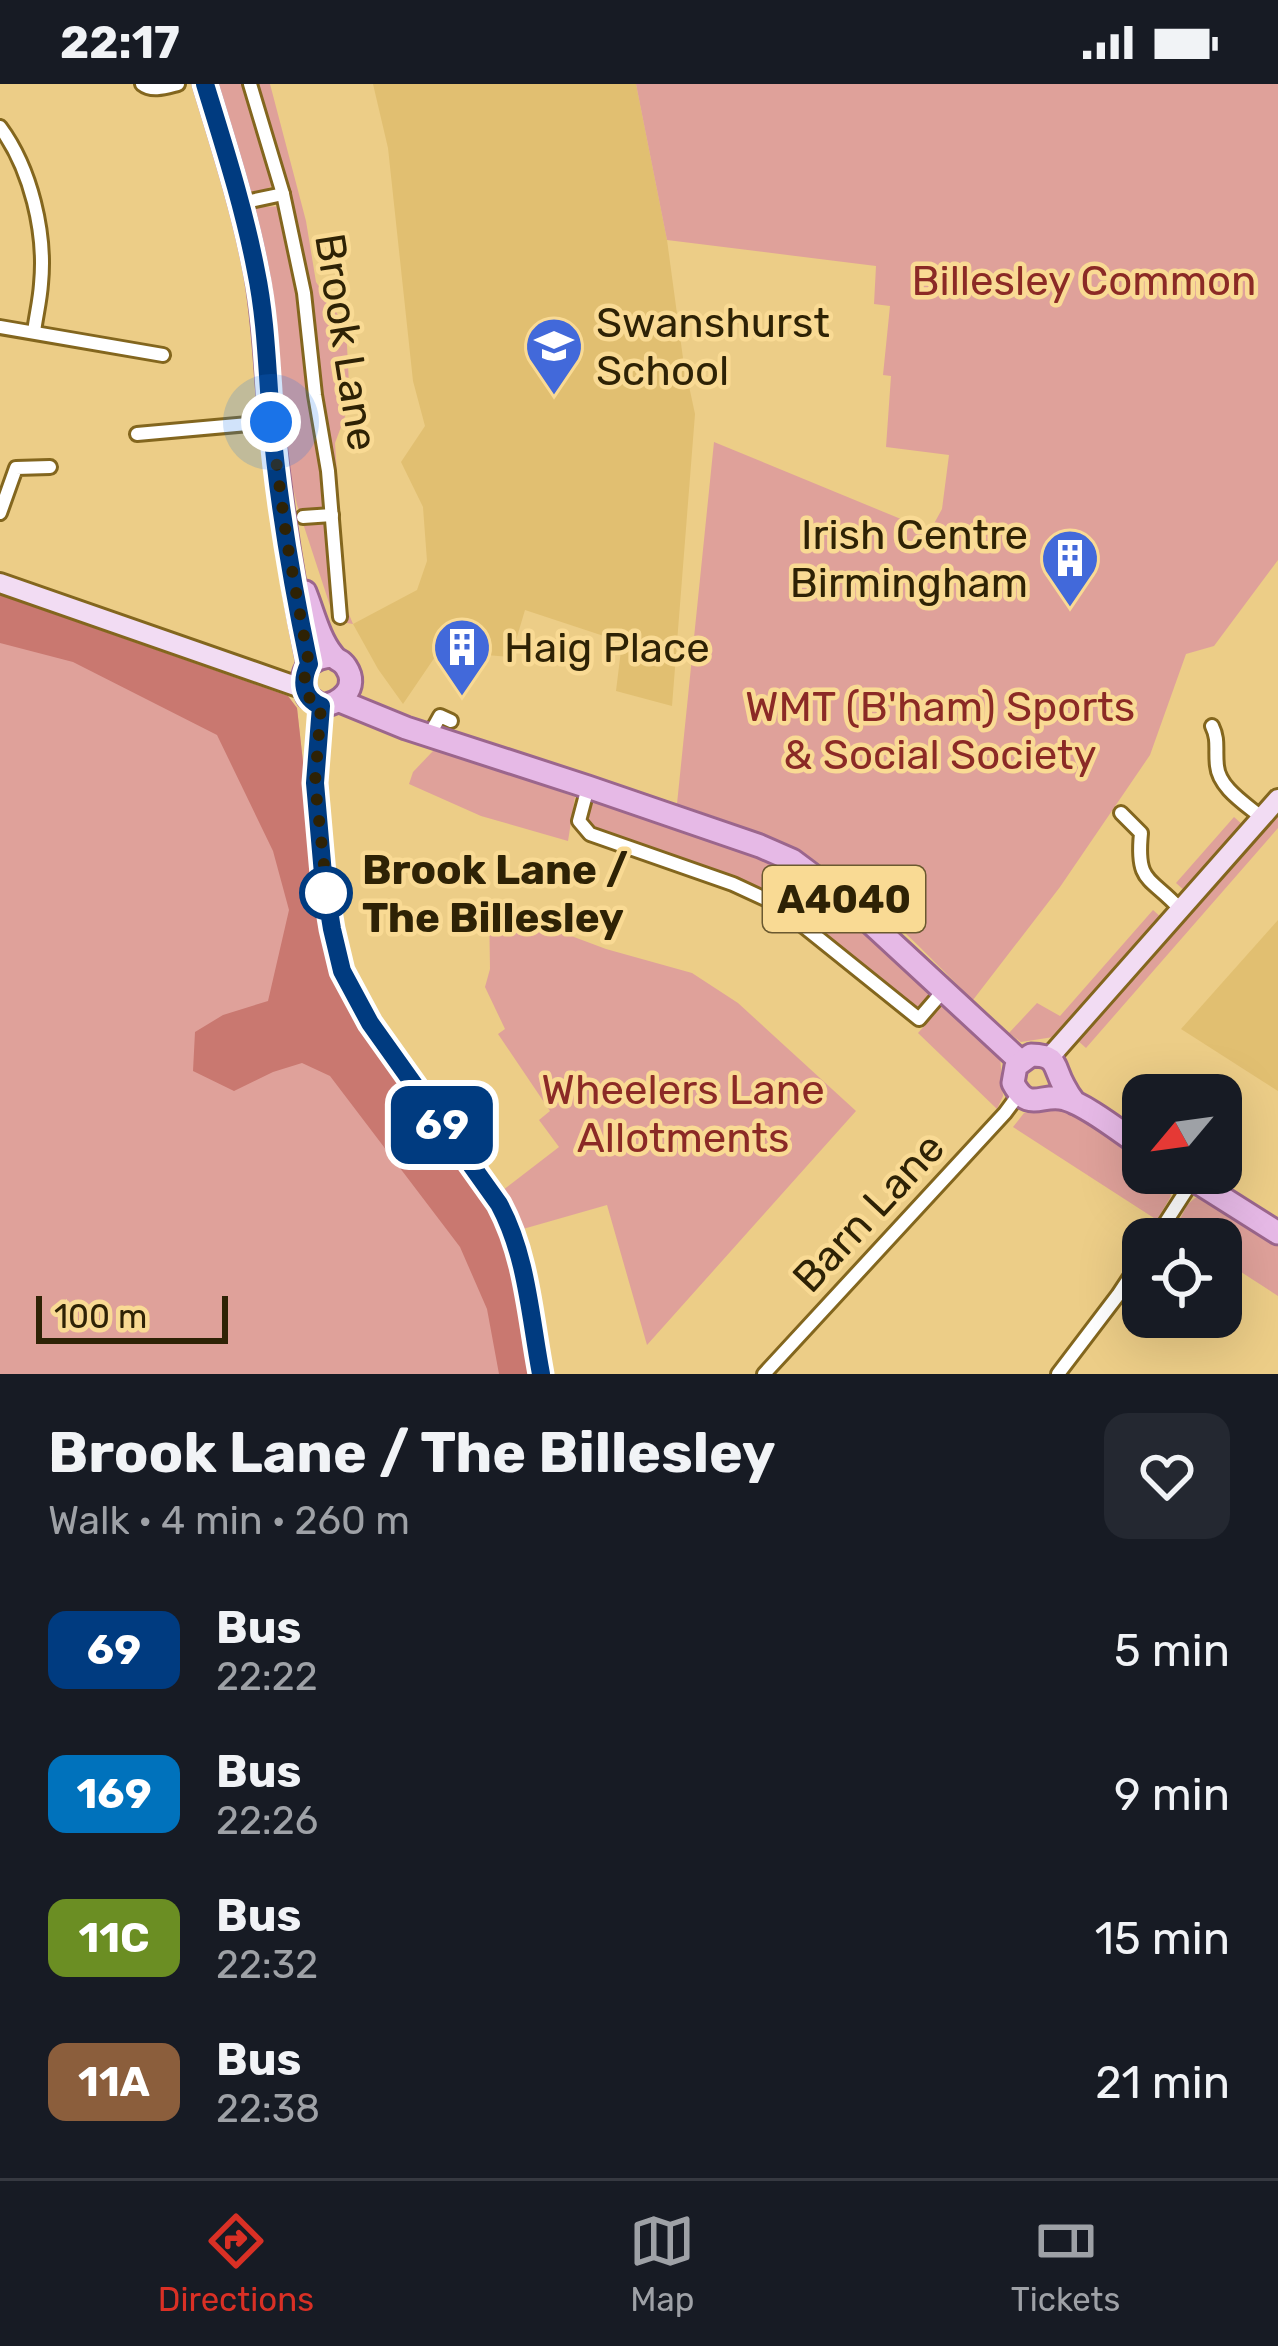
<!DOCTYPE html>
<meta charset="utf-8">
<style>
:root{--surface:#171b24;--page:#242831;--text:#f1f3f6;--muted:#9ea1a6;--line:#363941;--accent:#d93025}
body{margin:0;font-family:Rubik,sans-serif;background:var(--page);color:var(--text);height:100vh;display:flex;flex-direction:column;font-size:45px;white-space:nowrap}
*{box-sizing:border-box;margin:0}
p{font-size:39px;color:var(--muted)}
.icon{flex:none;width:66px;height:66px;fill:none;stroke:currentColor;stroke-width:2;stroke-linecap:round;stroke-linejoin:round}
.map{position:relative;height:1290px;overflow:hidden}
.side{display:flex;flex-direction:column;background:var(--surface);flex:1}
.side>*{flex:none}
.badge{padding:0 24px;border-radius:18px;font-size:42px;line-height:78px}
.needle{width:78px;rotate:241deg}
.buttons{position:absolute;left:1122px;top:990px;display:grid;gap:24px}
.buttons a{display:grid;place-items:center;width:120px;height:120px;border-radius:24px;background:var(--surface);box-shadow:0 12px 48px #0002;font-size:60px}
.scale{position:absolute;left:36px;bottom:30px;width:192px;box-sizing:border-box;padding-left:12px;border:6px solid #2e2205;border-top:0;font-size:33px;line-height:42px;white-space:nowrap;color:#2e2205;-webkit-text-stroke:9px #f9da94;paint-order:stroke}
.you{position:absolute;width:60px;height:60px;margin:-30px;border:9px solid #fff;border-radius:50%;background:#1a73e8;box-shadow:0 0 0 18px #1a73e833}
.map>.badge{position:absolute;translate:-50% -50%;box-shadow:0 0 0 6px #fff}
.round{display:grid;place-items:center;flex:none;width:126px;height:126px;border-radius:24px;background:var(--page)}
.overview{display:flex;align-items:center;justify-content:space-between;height:204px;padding:0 48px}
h1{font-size:57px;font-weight:700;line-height:90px}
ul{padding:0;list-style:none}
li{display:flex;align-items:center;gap:36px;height:144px;padding:0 48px}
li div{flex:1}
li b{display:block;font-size:45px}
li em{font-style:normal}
li .badge{min-width:132px;font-weight:700;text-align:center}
.status{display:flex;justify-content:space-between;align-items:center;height:84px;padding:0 60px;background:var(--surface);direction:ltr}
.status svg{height:33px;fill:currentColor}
.dock{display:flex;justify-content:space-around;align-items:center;height:168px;border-top:3px solid var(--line);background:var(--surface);font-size:33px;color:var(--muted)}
.dock a{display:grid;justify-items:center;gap:6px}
.dock .active{color:var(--accent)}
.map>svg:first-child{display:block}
.built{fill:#e1bf71}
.green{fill:#dfa19a}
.forest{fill:#c97870}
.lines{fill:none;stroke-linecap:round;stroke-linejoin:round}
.street-casing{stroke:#83661e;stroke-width:18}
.secondary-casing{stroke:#83661e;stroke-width:24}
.primary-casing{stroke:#9b668d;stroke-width:27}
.street{stroke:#fff;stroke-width:12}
.secondary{stroke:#f2dcf3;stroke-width:18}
.primary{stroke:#e6b9e6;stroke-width:21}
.line-casing{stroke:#fff;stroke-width:27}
.line{stroke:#003b80;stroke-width:18}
.walk{stroke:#2e2205;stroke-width:12;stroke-dasharray:0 21.6}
.stop-dot{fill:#fff;stroke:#003b80;stroke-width:6}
.labels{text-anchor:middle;stroke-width:9;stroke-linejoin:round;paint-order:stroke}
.shield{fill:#f9da94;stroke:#6b5930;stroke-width:3}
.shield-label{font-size:39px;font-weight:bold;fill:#2e2205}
.park-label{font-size:42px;fill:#8b2a26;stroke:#f9da94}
.poi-label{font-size:42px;fill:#2e2205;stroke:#f9da94;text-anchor:start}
.street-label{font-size:42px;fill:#2e2205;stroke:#f9da94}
.stop-label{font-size:42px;font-weight:bold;fill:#2e2205;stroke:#f9da94;text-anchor:start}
</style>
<div class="status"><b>22:17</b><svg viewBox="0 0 49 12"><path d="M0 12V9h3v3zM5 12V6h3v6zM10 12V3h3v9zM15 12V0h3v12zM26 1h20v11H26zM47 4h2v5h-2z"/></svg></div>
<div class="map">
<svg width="1278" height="1290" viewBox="0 0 1278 1290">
<rect width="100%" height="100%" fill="#eccd87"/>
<g class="built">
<polygon points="373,0 636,0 667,156 683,274 695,330 672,622 616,607 622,558 525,526 511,573 439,567 403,620 378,585 353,540 417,506 427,477 423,423 401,378 425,342 413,297 388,64"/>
<polygon points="1278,836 1278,1007 1181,945"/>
</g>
<g class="green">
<polygon points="213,0 270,0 306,137 316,198 346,243 350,319 335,359 346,523 353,540 335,537 297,421 287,376 274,234 252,132 257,123 288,122 282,97 258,109 246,106"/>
<path d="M636 0H1278V476L1214 562 1186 570 1150 671 1060 803 973 916C924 868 873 812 814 776 772 750 724 736 677 720L714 358 930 447 942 425 949 371 886 363 891 292 883 291 890 222 874 220 876 182 667 156Z"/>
<polygon points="0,511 288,612 297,624 321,840 338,906 533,1290 0,1290"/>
<polygon points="433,667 449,668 575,713 568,757 481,732 409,700 413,688"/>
<polygon points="590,715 775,775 789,784 790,790 775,810 771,811 692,779 591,743 587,736 586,721"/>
<polygon points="1278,726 1278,744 1086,964 1077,956 1130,892 1135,895 1178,845 1176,841 1209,802 1212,804 1252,761 1250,756"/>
<polygon points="1234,733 1244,742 1186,808 1176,799"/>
<polygon points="805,795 841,823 934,908 917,927 787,820 790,809"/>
<polygon points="489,821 606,865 692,889 738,919 856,1027 647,1261 607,1121 523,1145 503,1106 559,1063 539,1036 550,1027 498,950 505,945 485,903 490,885"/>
<polygon points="1153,826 1163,835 1060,952 1021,958 1009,949 1037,919 1060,932"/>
<polygon points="944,920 1000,971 1003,1012 997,1025 918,949"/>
<polygon points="1064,1023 1143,1074 1143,1089 1166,1089 1171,1112 1157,1136 1013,1043 1024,1029"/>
<polygon points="1195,1114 1200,1114 1278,1163 1278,1212 1221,1175 1221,1155 1177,1153 1170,1155 1187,1121"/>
</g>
<polygon class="forest" points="0,511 288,612 297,624 321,840 338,906 348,924 494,1130 512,1173 533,1290 499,1290 487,1225 460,1163 330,992 302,979 273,988 234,1007 193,987 195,948 223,931 268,917 289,826 273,767 217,651 73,578 0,559"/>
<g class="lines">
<defs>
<g id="street">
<path d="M142 0C152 8 166 3 178 0"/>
<polyline points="250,0 283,110 304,209 315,311 328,387 340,533"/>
<path d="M0 43C31 85 46 149 41 200 40 216 36 232 34 248"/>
<polyline points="241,119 283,110"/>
<polyline points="0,243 163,271"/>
<polyline points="137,350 271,338"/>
<polyline points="0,429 16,384 50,383"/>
<polyline points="303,433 332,431"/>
<path d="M1212 642C1219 656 1215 666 1217 682 1219 704 1246 720 1262 734"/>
<polyline points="430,650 440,632 451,637"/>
<polyline points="588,703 579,737 590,750 733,800 776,820 919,935 944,906"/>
<path d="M1121 729 1141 749C1136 800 1150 792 1180 825"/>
<polyline points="776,820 803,782"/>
<polyline points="1155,1155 1193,1096"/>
<polyline points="764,1290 1005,1029 1019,1010"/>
<polyline points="1058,1290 1118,1211 1143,1173"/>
</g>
<g id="secondary">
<polyline points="0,499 304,605"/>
<path d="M321 622 315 699 320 765 332 845 342 887 370 939 499 1120C527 1172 530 1232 541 1290"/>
<polyline points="1049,974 1278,715"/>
</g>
<g id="primary">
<path d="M205 0C224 62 244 124 256 187 266 239 266 291 272 343 281 423 293 502 309 581"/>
<path d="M305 508C313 528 319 554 332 570 338 579 340 574 346 583 360 604 340 620 321 622L308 613C297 590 307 573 333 572"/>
<polyline points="340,617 406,644 588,703 760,762 792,776 847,817 1020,977"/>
<path d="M1075 1019C1071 1014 1067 1008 1064 1002 1053 983 1059 971 1031 971L1016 982 1013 999C1029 1030 1042 1008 1065 1015 1087 1021 1123 1050 1143 1063"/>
<polyline points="1183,1089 1278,1149"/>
</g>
</defs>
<use href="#street" class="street-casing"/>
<use href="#secondary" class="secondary-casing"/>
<use href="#primary" class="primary-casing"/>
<use href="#street" class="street"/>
<use href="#secondary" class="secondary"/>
<use href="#primary" class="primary"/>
</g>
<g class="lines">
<defs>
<path id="line" d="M205 0C224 62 244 124 256 187 266 235 267 285 271 334 278 417 292 499 309 580 301 597 302 614 321 622L315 699 323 790 332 845 342 887 370 939 499 1120C527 1172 530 1232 541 1290"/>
</defs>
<use href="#line" class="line-casing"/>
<use href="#line" class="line"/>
<path class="walk" d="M271 338 287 458 309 580C301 597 302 614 321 622L315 699 328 818 326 809"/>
</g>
<defs>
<symbol id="school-pin" viewBox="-11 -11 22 30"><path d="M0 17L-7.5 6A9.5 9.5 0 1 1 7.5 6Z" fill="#4269da" stroke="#f9da94"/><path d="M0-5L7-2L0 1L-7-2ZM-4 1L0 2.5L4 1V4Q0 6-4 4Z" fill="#fff"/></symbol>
<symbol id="building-pin" viewBox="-11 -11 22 30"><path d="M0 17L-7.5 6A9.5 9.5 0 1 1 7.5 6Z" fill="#4269da" stroke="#f9da94"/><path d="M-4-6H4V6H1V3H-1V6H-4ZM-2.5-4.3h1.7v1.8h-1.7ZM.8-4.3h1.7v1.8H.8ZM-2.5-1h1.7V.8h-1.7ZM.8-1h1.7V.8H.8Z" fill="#fff"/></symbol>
</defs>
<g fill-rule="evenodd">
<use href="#school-pin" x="521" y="229" width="66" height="90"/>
<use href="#building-pin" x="1037" y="441" width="66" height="90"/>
<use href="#building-pin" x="429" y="530" width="66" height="90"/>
</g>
<circle class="stop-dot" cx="326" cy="809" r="24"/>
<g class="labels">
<rect class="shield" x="763" y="782" width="162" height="66" rx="9"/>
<g class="shield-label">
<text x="844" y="829">A4040</text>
</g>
<g class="park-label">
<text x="1084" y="211">Billesley Common</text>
<text x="940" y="637">WMT (B'ham) Sports<tspan x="940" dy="48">&amp; Social Society</tspan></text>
<text x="683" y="1020">Wheelers Lane<tspan x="683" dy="48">Allotments</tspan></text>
</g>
<g class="poi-label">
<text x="596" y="253">Swanshurst<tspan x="596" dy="48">School</tspan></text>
<text x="1028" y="465" text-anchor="end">Irish Centre<tspan x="1028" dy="48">Birmingham</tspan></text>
<text x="504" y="578">Haig Place</text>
</g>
<g class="street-label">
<text transform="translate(347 258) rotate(81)" y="15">Brook Lane</text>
<text transform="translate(868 1128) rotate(-47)" y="15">Barn Lane</text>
</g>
<g class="stop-label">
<text x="362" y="800">Brook Lane /<tspan x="362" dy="48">The Billesley</tspan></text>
</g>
</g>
</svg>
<div class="buttons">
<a><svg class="needle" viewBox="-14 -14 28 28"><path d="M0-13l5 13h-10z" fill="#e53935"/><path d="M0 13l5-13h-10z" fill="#9ea1a6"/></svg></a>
<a><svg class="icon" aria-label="locate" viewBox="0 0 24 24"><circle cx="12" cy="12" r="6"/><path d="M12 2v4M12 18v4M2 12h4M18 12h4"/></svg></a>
</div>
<div class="scale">100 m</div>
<div class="you" style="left:271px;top:338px"></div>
<b class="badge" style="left:442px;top:1041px;background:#003b80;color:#fff">69</b>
</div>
<section class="side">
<div class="overview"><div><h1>Brook Lane / The Billesley</h1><p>Walk · 4 min · 260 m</p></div><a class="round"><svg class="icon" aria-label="heart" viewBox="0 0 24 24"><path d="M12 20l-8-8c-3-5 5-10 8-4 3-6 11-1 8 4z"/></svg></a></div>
<ul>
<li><span class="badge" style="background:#003b80;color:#fff">69</span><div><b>Bus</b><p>22:22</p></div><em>5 min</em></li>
<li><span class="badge" style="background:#0072bc;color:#fff">169</span><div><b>Bus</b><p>22:26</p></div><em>9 min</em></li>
<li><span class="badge" style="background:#6b8e23;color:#fff">11C</span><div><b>Bus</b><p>22:32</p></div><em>15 min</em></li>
<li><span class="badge" style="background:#8b5e3c;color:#fff">11A</span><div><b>Bus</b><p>22:38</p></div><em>21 min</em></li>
</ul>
</section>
<nav class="dock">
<a class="active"><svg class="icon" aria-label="directions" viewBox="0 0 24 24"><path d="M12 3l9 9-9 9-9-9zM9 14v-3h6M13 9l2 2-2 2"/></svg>Directions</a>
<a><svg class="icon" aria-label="map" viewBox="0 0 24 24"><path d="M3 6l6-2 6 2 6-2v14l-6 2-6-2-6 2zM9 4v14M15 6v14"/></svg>Map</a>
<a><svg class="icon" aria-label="tickets" viewBox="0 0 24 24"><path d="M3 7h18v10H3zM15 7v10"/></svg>Tickets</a>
</nav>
